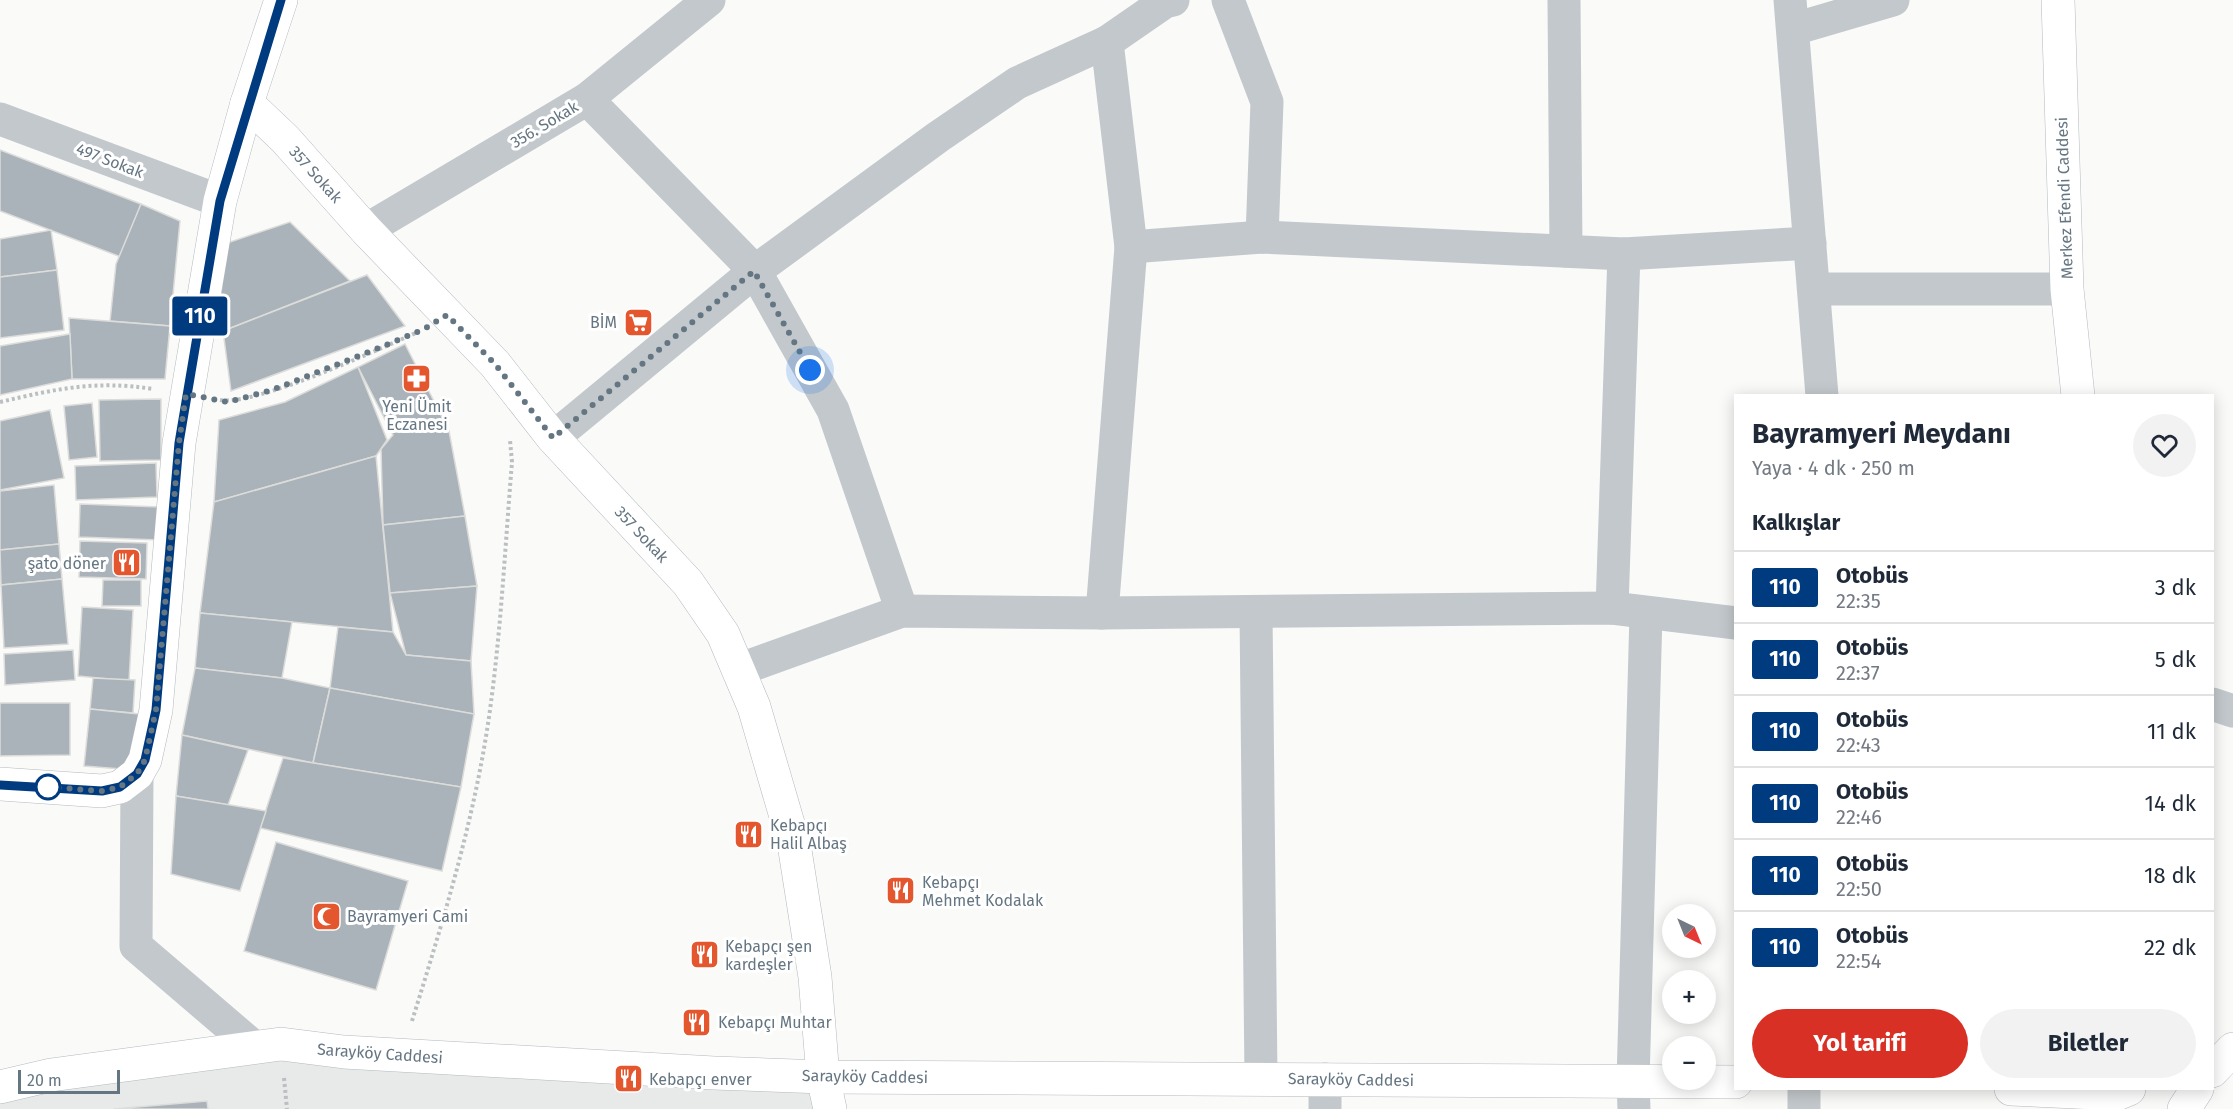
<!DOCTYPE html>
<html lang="tr">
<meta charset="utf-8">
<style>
:root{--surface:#fff;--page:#f2f2f3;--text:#1f2937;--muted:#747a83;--line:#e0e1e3;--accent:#d93025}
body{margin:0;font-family:"Fira Sans",sans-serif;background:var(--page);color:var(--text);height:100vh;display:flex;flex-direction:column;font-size:22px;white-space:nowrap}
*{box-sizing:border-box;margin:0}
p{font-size:20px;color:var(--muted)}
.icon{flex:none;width:33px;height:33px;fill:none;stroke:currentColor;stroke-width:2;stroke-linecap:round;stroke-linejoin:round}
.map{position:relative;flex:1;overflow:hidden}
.sheet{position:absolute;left:1734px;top:394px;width:480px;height:696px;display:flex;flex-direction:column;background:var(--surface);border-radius:0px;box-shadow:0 3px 15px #0003}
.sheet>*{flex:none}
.badge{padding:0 12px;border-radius:4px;font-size:21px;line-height:39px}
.needle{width:39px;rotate:137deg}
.tools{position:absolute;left:1662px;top:904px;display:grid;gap:12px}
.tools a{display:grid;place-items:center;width:54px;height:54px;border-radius:50%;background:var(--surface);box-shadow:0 3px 15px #0003;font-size:30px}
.scale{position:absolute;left:18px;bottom:15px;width:102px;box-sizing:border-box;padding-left:6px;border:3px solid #657683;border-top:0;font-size:16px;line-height:21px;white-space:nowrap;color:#657683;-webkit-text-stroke:4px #fff;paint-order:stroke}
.you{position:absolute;width:30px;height:30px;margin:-15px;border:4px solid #fff;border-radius:50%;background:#1a73e8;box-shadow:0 0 0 9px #1a73e833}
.map>.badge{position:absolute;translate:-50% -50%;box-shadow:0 0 0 3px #fff}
h2{padding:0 18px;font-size:22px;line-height:54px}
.round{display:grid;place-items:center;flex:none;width:63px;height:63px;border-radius:32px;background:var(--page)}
.headline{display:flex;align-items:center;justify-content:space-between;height:102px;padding:0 18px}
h1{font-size:28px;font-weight:700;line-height:45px}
.primary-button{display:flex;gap:12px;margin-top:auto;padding:12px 18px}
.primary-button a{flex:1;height:69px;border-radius:36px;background:var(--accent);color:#fff;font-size:24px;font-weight:700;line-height:69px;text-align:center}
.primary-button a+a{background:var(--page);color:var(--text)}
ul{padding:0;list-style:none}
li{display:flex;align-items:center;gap:18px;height:72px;padding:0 18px;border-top:2px solid var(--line)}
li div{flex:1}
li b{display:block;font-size:22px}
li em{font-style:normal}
li .badge{min-width:66px;font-weight:700;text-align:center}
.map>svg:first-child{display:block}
.built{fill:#e8e9e9}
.building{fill:#aab3b9;stroke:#dcdcda;stroke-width:1.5}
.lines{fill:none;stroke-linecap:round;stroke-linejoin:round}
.secondary-casing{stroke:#b3babf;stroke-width:34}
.path{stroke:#bbbfc2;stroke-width:4;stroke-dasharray:3 3;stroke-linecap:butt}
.street{stroke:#c3c8cc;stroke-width:33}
.secondary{stroke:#fff;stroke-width:33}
.line-casing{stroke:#fff;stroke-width:14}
.line{stroke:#003b80;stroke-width:9}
.walk{stroke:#657683;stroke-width:6;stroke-dasharray:0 10.8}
.stop-dot{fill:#fff;stroke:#003b80;stroke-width:3}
.labels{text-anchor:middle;stroke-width:6;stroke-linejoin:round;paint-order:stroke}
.street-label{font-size:16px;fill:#657683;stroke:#fff}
.poi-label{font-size:16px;fill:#657683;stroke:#fff;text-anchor:start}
</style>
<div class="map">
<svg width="2233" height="1109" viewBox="0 0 2233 1109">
<rect width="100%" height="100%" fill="#fafaf8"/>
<polygon class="built" points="281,1044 811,1086 820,1109 0,1109 0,1082"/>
<g class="building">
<polygon points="0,150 141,204 121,257 0,211"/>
<polygon points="141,204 180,221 170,326 110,321 116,264"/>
<polygon points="290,222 350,281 223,331 217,326 227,243"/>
<polygon points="51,230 57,270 0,277 0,239"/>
<polygon points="57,270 64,330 0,338 0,277"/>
<polygon points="367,275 405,326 231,391 223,331"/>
<polygon points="69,318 170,326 165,379 72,379"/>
<polygon points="70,334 72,379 0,395 0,346"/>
<polygon points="405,344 449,431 465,516 383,525 381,449 393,435 358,367"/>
<polygon points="358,367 387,440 376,456 214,502 219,420 285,402"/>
<polygon points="161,399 161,460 100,461 99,400"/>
<polygon points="92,403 97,457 69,460 64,406"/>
<polygon points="50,410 64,478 0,490 0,421"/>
<polygon points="376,456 393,632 200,613 214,502"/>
<polygon points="156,463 157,497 76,500 75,466"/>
<polygon points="54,485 59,544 0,550 0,491"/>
<polygon points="80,504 160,507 159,540 79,537"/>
<polygon points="465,516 477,586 390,593 383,525"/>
<polygon points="80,541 147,543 146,579 79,577"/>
<polygon points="59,544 62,579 1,585 0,550"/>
<polygon points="62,579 68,644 4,648 1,585"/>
<polygon points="103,580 141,580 141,606 102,606"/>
<polygon points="477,586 471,661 406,655 390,593"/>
<polygon points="82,607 133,610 129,681 78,676"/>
<polygon points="200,613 292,622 282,678 195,668"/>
<polygon points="338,627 393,632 406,655 471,661 474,714 330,688"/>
<polygon points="73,650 75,680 5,685 4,654"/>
<polygon points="195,668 282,678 330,688 313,763 182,735"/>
<polygon points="93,678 135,680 133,713 90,709"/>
<polygon points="330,688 474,714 461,787 313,763"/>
<polygon points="0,703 70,703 70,755 0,756"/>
<polygon points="90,709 139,714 134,770 84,766"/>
<polygon points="182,735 248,750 228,805 176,796"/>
<polygon points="283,758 461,787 442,871 260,828"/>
<polygon points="176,796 266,811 240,891 171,874"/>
<polygon points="276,842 408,881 376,990 244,951"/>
<polygon points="207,1101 208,1109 114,1109"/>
</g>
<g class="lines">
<defs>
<g id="secondary">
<polyline points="2058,0 2067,289 2078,396"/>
<polyline points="247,103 285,139 366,230 495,364 553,438 688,583 723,634 754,707 794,844 815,977 823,1077 830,1109"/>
<polyline points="0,784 102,791 120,787 137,774 145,760 156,710 179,443 220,201 247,103 281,0"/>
<polyline points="2212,1071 2233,1049"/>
<polyline points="0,1087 51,1075 281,1044 344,1052 714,1073 823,1077 1736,1082"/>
<polyline points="2011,1089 2117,1094 2129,1089"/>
<polyline points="2184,1109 2197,1089"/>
</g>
</defs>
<use href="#secondary" class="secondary-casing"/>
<g class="path">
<path d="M220 400C256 406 379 349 418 332"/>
<path d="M0 402C56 389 95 380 153 389"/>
<path d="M412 1021C443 921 474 821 489 717 501 633 505 547 512 462L510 440"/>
<polyline points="284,1078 287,1109"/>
</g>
<g class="street">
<polyline points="1228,0 1267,102 1262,237"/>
<polyline points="1564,0 1566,251"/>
<polyline points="1790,0 1822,396"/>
<polyline points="1794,29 1893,0"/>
<polyline points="587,99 755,271 833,410 902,611"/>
<polyline points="0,119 220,201"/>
<polyline points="366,230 587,99 709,0"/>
<polyline points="1131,247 1262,237 1624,254 1810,243"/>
<polyline points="1814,289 2067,289"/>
<polyline points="553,438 755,271 938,137 1017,83 1107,42 1165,2 1173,0"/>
<polyline points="1612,608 1624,254"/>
<polyline points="1256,612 1261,1078"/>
<polyline points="1102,613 1131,247 1107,42"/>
<polyline points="738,670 902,611 1102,613 1612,608 1736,623"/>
<polyline points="2212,704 2233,711"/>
<polyline points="137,774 136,946 254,1047"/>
<polyline points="1325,1079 1325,1109"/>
<polyline points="1804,1089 1804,1109"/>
<polyline points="1634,1109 1633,1082 1646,614"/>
</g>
<use href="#secondary" class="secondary"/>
</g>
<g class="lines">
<defs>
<polyline id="line" points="0,785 102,791 120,787 137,774 145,760 156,710 179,443 220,201 281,0"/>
</defs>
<use href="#line" class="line-casing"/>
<use href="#line" class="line"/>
<polyline class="walk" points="48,787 102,791 120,787 137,774 145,760 156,710 179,443 186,394 228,402 272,390 384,346 424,329 447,315 495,364 553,438 754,271 810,370"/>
</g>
<defs>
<symbol id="supermarket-square" viewBox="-11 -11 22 22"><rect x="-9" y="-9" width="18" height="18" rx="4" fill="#e4572e" stroke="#fff"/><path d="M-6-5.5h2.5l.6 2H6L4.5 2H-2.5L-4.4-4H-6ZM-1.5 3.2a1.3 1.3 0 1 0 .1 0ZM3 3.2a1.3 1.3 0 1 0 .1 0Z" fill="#fff"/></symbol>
<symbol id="pharmacy-square" viewBox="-11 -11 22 22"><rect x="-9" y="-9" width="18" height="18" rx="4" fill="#e4572e" stroke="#fff"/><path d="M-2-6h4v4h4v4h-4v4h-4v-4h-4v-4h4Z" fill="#fff"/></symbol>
<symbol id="restaurant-square" viewBox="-11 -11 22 22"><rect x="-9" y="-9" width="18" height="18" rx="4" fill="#e4572e" stroke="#fff"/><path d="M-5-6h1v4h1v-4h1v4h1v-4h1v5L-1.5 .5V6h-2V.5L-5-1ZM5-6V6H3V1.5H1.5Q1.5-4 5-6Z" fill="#fff"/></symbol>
<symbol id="mosque-square" viewBox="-11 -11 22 22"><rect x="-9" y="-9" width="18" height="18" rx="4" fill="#e4572e" stroke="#fff"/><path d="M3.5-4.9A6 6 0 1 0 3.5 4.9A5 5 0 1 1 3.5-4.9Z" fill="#fff"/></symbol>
</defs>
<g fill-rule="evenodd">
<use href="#supermarket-square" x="622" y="306" width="33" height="33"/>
<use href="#pharmacy-square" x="400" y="362" width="33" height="33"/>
<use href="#restaurant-square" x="110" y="546" width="33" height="33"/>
<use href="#restaurant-square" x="732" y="818" width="33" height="33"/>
<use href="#restaurant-square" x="884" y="874" width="33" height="33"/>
<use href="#mosque-square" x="310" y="900" width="33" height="33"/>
<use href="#restaurant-square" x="688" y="938" width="33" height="33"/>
<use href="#restaurant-square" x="680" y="1006" width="33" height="33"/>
<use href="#restaurant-square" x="612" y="1062" width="33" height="33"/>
</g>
<circle class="stop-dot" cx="48" cy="787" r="12"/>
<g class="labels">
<g class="street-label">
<text transform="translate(544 124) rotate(-31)" y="6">356. Sokak</text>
<text transform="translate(110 160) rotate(21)" y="6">497 Sokak</text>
<text transform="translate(316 174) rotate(48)" y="6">357 Sokak</text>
<text transform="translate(2064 198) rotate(-92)" y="6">Merkez Efendi Caddesi</text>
<text transform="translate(642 534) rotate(47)" y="6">357 Sokak</text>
<text transform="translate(380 1053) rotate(4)" y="6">Sarayköy Caddesi</text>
<text transform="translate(865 1076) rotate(1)" y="6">Sarayköy Caddesi</text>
<text transform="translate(1351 1079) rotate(1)" y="6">Sarayköy Caddesi</text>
</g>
<g class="poi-label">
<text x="617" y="328" text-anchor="end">BİM</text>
<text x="417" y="412" text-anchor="middle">Yeni Ümit<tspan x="417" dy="18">Eczanesi</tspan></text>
<text x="106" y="569" text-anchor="end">şato döner</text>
<text x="770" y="831">Kebapçı<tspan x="770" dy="18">Halil Albaş</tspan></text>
<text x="922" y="888">Kebapçı<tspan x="922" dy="18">Mehmet Kodalak</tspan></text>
<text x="347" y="922">Bayramyeri Cami</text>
<text x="725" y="952">Kebapçı şen<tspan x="725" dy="18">kardeşler</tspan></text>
<text x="718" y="1028">Kebapçı Muhtar</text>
<text x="649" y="1085">Kebapçı enver</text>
</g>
</g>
</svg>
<div class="tools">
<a><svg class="needle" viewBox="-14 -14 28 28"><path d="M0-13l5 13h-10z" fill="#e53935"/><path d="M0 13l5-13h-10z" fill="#747a83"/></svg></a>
<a>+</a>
<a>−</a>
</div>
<div class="scale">20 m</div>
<div class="you" style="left:810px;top:370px"></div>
<b class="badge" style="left:200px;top:316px;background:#003b80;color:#fff">110</b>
<section class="sheet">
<div class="headline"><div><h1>Bayramyeri Meydanı</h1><p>Yaya · 4 dk · 250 m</p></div><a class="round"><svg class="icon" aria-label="heart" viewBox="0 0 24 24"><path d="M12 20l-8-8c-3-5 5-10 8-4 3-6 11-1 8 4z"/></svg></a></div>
<h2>Kalkışlar</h2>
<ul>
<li><span class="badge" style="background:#003b80;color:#fff">110</span><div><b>Otobüs</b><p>22:35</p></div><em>3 dk</em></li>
<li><span class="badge" style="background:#003b80;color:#fff">110</span><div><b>Otobüs</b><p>22:37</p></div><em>5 dk</em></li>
<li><span class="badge" style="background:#003b80;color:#fff">110</span><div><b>Otobüs</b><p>22:43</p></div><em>11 dk</em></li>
<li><span class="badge" style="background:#003b80;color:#fff">110</span><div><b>Otobüs</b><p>22:46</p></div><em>14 dk</em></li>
<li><span class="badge" style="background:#003b80;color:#fff">110</span><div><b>Otobüs</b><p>22:50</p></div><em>18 dk</em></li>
<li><span class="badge" style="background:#003b80;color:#fff">110</span><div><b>Otobüs</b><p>22:54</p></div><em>22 dk</em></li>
</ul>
<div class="primary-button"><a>Yol tarifi</a><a>Biletler</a></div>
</section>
</div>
